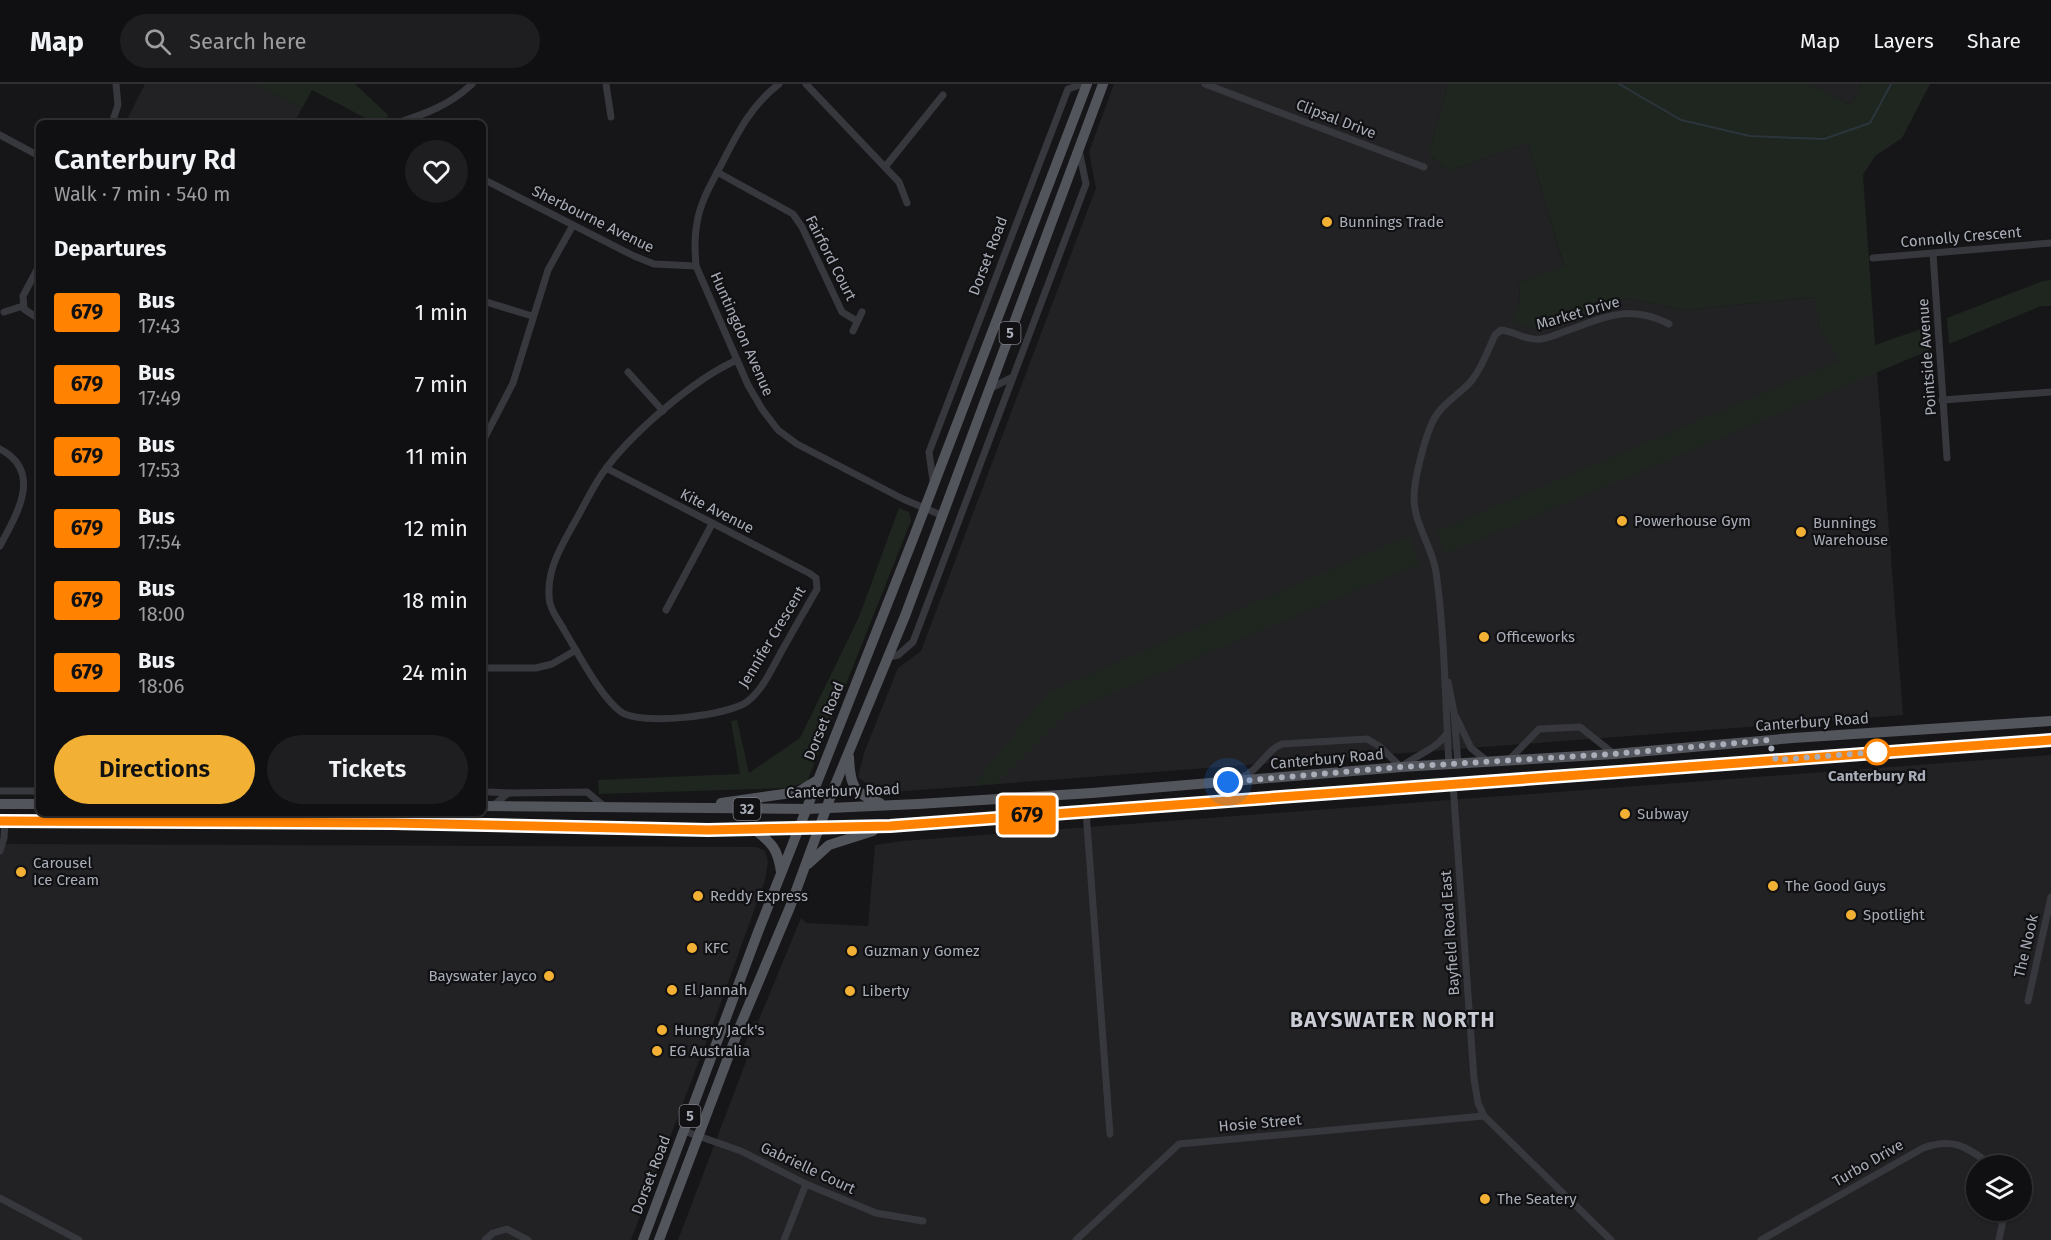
<!DOCTYPE html>
<meta charset="utf-8">
<style>
:root{--surface:#101012;--page:#1e1e20;--text:#f1f3f6;--muted:#9c9d9f;--line:#303032;--accent:#f2b134}
body{margin:0;font-family:"Fira Sans",sans-serif;background:var(--page);color:var(--text);height:100vh;display:flex;flex-direction:column;font-size:22px;white-space:nowrap}
*{box-sizing:border-box;margin:0}
p{font-size:20px;color:var(--muted)}
.icon{flex:none;width:33px;height:33px;fill:none;stroke:currentColor;stroke-width:2;stroke-linecap:round;stroke-linejoin:round}
.map{position:relative;flex:1;overflow:hidden}
.panel{position:absolute;left:36px;top:36px;width:450px;height:696px;display:flex;flex-direction:column;background:var(--surface);border-radius:9px;box-shadow:0 2px 4px #0004,0 0 0 2px var(--line)}
.panel>*{flex:none}
.badge{padding:0 12px;border-radius:4px;font-size:21px;line-height:39px}
.fabs{position:absolute;left:1966px;top:1071px;display:grid;gap:12px}
.fabs a{display:grid;place-items:center;width:66px;height:66px;border-radius:50%;background:var(--surface);box-shadow:0 2px 4px #0004,0 0 0 2px var(--line);font-size:30px}
.you{position:absolute;width:30px;height:30px;margin:-15px;border:4px solid #fff;border-radius:50%;background:#1a73e8;box-shadow:0 0 0 9px #1a73e833}
.map>.badge{position:absolute;translate:-50% -50%;box-shadow:0 0 0 3px #fff}
h2{padding:0 18px;font-size:22px;line-height:54px}
.round{display:grid;place-items:center;flex:none;width:63px;height:63px;border-radius:32px;background:var(--page)}
.head{display:flex;align-items:center;justify-content:space-between;height:102px;padding:0 18px}
h1{font-size:28px;font-weight:600;line-height:45px}
.primary-button{display:flex;gap:12px;margin-top:auto;padding:12px 18px}
.primary-button a{flex:1;height:69px;border-radius:36px;background:var(--accent);color:#111;font-size:24px;font-weight:600;line-height:69px;text-align:center}
.primary-button a+a{background:var(--page);color:var(--text)}
ul{padding:0;list-style:none}
li{display:flex;align-items:center;gap:18px;height:72px;padding:0 18px}
li div{flex:1}
li b{display:block;font-size:22px}
li em{font-style:normal}
li .badge{min-width:66px;font-weight:700;text-align:center}
header{display:flex;align-items:center;gap:36px;box-sizing:border-box;height:84px;padding:0 30px;background:var(--surface);border-bottom:2px solid var(--line)}
header strong{font-size:28px}
nav{display:flex;gap:33px;margin-inline-start:auto;font-size:21px}
.search{width:420px;height:54px;background:var(--page);display:flex;align-items:center;gap:15px;box-sizing:border-box;padding:0 21px;border-radius:33px;color:var(--muted);font-size:22px}
.map>svg:first-child{display:block}
.built{fill:#222225;fill-rule:evenodd}
.green{fill:#1e261f}
.lines{fill:none;stroke-linecap:round;stroke-linejoin:round}
.stream{stroke:#2c353c;stroke-width:2}
.minor{stroke:#37383d;stroke-width:7}
.primary{stroke:#53555c;stroke-width:10}
.line-casing{stroke:#fff;stroke-width:14}
.line{stroke:#ff8200;stroke-width:9}
.walk{stroke:#a8adb8;stroke-width:6;stroke-dasharray:0 10.8}
.poi-dot{fill:#f2b134;stroke:#111113;stroke-width:2}
.stop-dot{fill:#fff;stroke:#ff8200;stroke-width:3}
.labels{text-anchor:middle;stroke-width:4.5;stroke-linejoin:round;paint-order:stroke}
.shield{fill:#111113;stroke:#7b7e86;stroke-width:1.5}
.shield-label{font-size:14px;font-weight:bold;fill:#a8adb8}
.street-label{font-size:15px;fill:#a8adb8;stroke:#111113}
.poi-label{font-size:15px;fill:#a8adb8;stroke:#111113;text-anchor:start}
.stop-label{font-size:15px;font-weight:bold;fill:#a8adb8;stroke:#111113}
.district-label{font-size:21px;font-weight:bold;letter-spacing:1.5px;fill:#c9ccd4;stroke:#111113}
</style>
<header>
<strong>Map</strong>
<div class="search"><svg class="icon" aria-label="search" viewBox="0 0 24 24"><circle cx="10" cy="10" r="6"/><path d="M15 15l6 6"/></svg>Search here</div>
<nav><a>Map</a><a>Layers</a><a>Share</a></nav>
</header>
<div class="map">
<svg width="2051" height="1156" viewBox="0 0 2051 1156">
<rect width="100%" height="100%" fill="#161618"/>
<g class="built">
<polygon points="145,0 254,0 302,24 294,39 125,39"/>
<polygon points="1114,0 1448,0 1429,70 1448,87 1528,59 1564,183 1520,198 1519,220 1515,236 1627,214 1685,226 1816,213 1819,242 1875,262 1903,631 893,708 871,704 858,693 864,669 898,584 921,567 1096,104 1089,68"/>
<polygon points="1810,0 1862,0 1851,21"/>
<path d="M2051 671V1156H678L747 975 740 973 754 937 758 938 801 834 806 839 868 842 875 761 902 757ZM1977 1082H2022V1126H1977Z"/>
<polygon points="0,760 756,763 765,767 768,778 765,796 716,932 631,1156 0,1156"/>
</g>
<g class="green">
<polygon points="254,0 355,0 389,32 375,39 312,6 302,24"/>
<polygon points="1448,0 1810,0 1851,21 1862,0 1930,0 1902,54 1875,72 1863,91 1875,261 1927,243 1930,266 1445,470 1437,447 1839,277 1819,242 1815,213 1685,226 1627,214 1537,245 1514,237 1519,221 1520,198 1564,182 1528,59 1448,87 1429,70"/>
<polygon points="2051,196 2051,222 2041,222 1949,260 1947,234 2043,197"/>
<polygon points="899,424 909,428 911,437 807,698 787,704 599,710 598,696 740,690 731,637 737,636 749,689 800,654 859,533"/>
<polygon points="1410,451 1419,480 1068,628 996,700 972,702 1049,608"/>
</g>
<g class="lines">
<polyline class="stream" points="1619,0 1681,36 1750,52 1824,55 1870,39 1891,0"/>
<g class="minor">
<polyline points="606,0 611,33"/>
<path d="M779 0C750 22 736 52 720 83 710 102 700 119 697 139 694 154 695 167 696 182L748 301 762 325 778 346 797 360 903 415 941 431"/>
<polyline points="806,0 899,98 907,119"/>
<polyline points="1205,0 1424,83"/>
<polyline points="112,39 118,21 116,0"/>
<path d="M397 39C425 30 450 21 472 0"/>
<polyline points="0,51 39,72"/>
<polyline points="885,83 943,11"/>
<polyline points="717,88 793,130 802,143 842,228 857,237"/>
<polyline points="483,95 634,172 654,180 696,182"/>
<polyline points="1933,170 1947,374"/>
<polyline points="1873,174 2051,159"/>
<polyline points="39,182 23,212 24,225 39,235"/>
<polyline points="483,217 532,232"/>
<polyline points="4,228 23,222"/>
<polyline points="853,247 862,228"/>
<polyline points="628,288 663,327"/>
<polyline points="989,305 1011,294"/>
<polyline points="1942,316 2051,308"/>
<polyline points="483,357 513,299 548,186 573,141"/>
<path d="M0 365C44 388 16 431 0 462"/>
<path d="M606 384 809 489 816 494 817 505C804 528 791 550 779 572 770 588 762 606 748 617 730 632 640 642 621 628 600 612 578 569 564 546 560 538 553 530 551 522 549 518 549 513 549 509 548 484 562 461 573 441 583 424 591 406 602 390 629 351 694 295 737 276"/>
<polyline points="933,397 929,368 1068,5 1083,0"/>
<polyline points="666,526 712,440"/>
<polyline points="889,573 898,571 913,558 1086,100 1079,66"/>
<polyline points="483,584 536,584 552,580 576,566"/>
<polyline points="1448,598 1454,628 1458,680"/>
<polyline points="1456,633 1471,664 1487,677"/>
<polyline points="1509,676 1539,645 1580,643 1614,670"/>
<path d="M1449 680C1445 617 1445 552 1436 488 1432 462 1414 440 1414 414 1414 395 1424 357 1432 339 1440 320 1460 311 1472 296 1483 282 1488 266 1495 251L1501 246C1514 247 1526 257 1541 255 1548 254 1556 251 1563 248 1604 234 1627 219 1669 240"/>
<path d="M1240 694C1260 686 1267 665 1282 660L1367 655 1379 662 1401 683C1416 671 1437 665 1447 649"/>
<polyline points="1453,700 1474,995 1478,1019 1484,1032 1611,1156"/>
<polyline points="0,707 39,707"/>
<polyline points="490,708 508,709"/>
<polyline points="493,722 508,709 587,708 604,722"/>
<polyline points="1086,727 1110,1050"/>
<polyline points="0,767 4,754 5,737"/>
<polyline points="2028,917 2051,813"/>
<polyline points="684,1047 741,1067 806,1100 876,1129 923,1137"/>
<polyline points="0,1114 79,1156"/>
<polyline points="485,1156 493,1149 507,1145 528,1156"/>
<polyline points="784,1156 806,1100"/>
<polyline points="1076,1156 1179,1060 1484,1032"/>
<path d="M1761 1156 1923 1064C1955 1053 1966 1063 1993 1082"/>
<polyline points="1999,1156 2005,1126"/>
</g>
<g class="primary">
<path d="M849 673C850 701 853 709 880 719"/>
<polyline points="721,719 798,708 816,697"/>
<polyline points="0,720 39,720"/>
<polyline points="483,722 807,725 918,720 1092,709 1401,683 1614,670 1793,654 2051,637"/>
<polyline points="0,737 393,739 708,746 890,743 2051,656"/>
<path d="M754 745C772 759 778 765 781 788"/>
<polyline points="808,780 829,761 873,747"/>
<polyline points="643,1156 758,848 913,455 1087,0"/>
<polyline points="659,1156 740,942 790,823 833,706 905,532 1103,0"/>
</g>
</g>
<g class="lines">
<defs>
<polyline id="line" points="0,737 393,739 708,746 890,742 2051,656"/>
</defs>
<use href="#line" class="line-casing"/>
<use href="#line" class="line"/>
<polyline class="walk" points="1228,698 1401,683 1614,670 1758,657 1768,656 1776,676 1877,668"/>
</g>
<g class="poi-dot">
<circle cx="1327" cy="138" r="6"/>
<circle cx="1622" cy="437" r="6"/>
<circle cx="1801" cy="448" r="6"/>
<circle cx="1484" cy="553" r="6"/>
<circle cx="1625" cy="730" r="6"/>
<circle cx="21" cy="788" r="6"/>
<circle cx="1773" cy="802" r="6"/>
<circle cx="698" cy="812" r="6"/>
<circle cx="1851" cy="831" r="6"/>
<circle cx="692" cy="864" r="6"/>
<circle cx="852" cy="867" r="6"/>
<circle cx="549" cy="892" r="6"/>
<circle cx="672" cy="906" r="6"/>
<circle cx="850" cy="907" r="6"/>
<circle cx="662" cy="946" r="6"/>
<circle cx="657" cy="967" r="6"/>
<circle cx="1485" cy="1115" r="6"/>
</g>
<circle class="stop-dot" cx="1877" cy="668" r="12"/>
<g class="labels">
<g class="shield">
<rect x="999.5" y="238" width="21" height="22" rx="4.5"/>
<rect x="733.5" y="714" width="27" height="22" rx="4.5"/>
<rect x="679.5" y="1021" width="21" height="22" rx="4.5"/>
</g>
<g class="shield-label">
<text x="1010" y="254">5</text>
<text x="747" y="730">32</text>
<text x="690" y="1037">5</text>
</g>
<g class="street-label">
<text transform="translate(1336 35) rotate(21)" y="5">Clipsal Drive</text>
<text transform="translate(593 135) rotate(26)" y="5">Sherbourne Avenue</text>
<text transform="translate(1961 153) rotate(-5)" y="5">Connolly Crescent</text>
<text transform="translate(988 172) rotate(-69)" y="5">Dorset Road</text>
<text transform="translate(831 174) rotate(63)" y="5">Fairford Court</text>
<text transform="translate(1578 229) rotate(-16)" y="5">Market Drive</text>
<text transform="translate(742 250) rotate(66)" y="5">Huntingdon Avenue</text>
<text transform="translate(1927 273) rotate(-94)" y="5">Pointside Avenue</text>
<text transform="translate(717 427) rotate(27)" y="5">Kite Avenue</text>
<text transform="translate(772 553) rotate(-59)" y="5">Jennifer Crescent</text>
<text transform="translate(824 637) rotate(-68)" y="5">Dorset Road</text>
<text transform="translate(1812 638) rotate(-4)" y="5">Canterbury Road</text>
<text transform="translate(1327 675) rotate(-5)" y="5">Canterbury Road</text>
<text transform="translate(843 707) rotate(-2)" y="5">Canterbury Road</text>
<text transform="translate(1450 849) rotate(-94)" y="5">Bayfield Road East</text>
<text transform="translate(2026 862) rotate(-77)" y="5">The Nook</text>
<text transform="translate(1260 1039) rotate(-5)" y="5">Hosie Street</text>
<text transform="translate(1868 1079) rotate(-30)" y="5">Turbo Drive</text>
<text transform="translate(808 1084) rotate(25)" y="5">Gabrielle Court</text>
<text transform="translate(651 1091) rotate(-69)" y="5">Dorset Road</text>
</g>
<g class="poi-label">
<text x="1339" y="143">Bunnings Trade</text>
<text x="1634" y="442">Powerhouse Gym</text>
<text x="1813" y="444">Bunnings<tspan x="1813" dy="17">Warehouse</tspan></text>
<text x="1496" y="558">Officeworks</text>
<text x="1637" y="735">Subway</text>
<text x="33" y="784">Carousel<tspan x="33" dy="17">Ice Cream</tspan></text>
<text x="1785" y="807">The Good Guys</text>
<text x="710" y="817">Reddy Express</text>
<text x="1863" y="836">Spotlight</text>
<text x="704" y="869">KFC</text>
<text x="864" y="872">Guzman y Gomez</text>
<text x="537" y="897" text-anchor="end">Bayswater Jayco</text>
<text x="684" y="911">El Jannah</text>
<text x="862" y="912">Liberty</text>
<text x="674" y="951">Hungry Jack's</text>
<text x="669" y="972">EG Australia</text>
<text x="1497" y="1120">The Seatery</text>
</g>
<g class="stop-label">
<text x="1877" y="697">Canterbury Rd</text>
</g>
<g class="district-label">
<text x="1393" y="943">BAYSWATER NORTH</text>
</g>
</g>
</svg>
<div class="fabs">
<a><svg class="icon" aria-label="layers" viewBox="0 0 24 24"><path d="M12 4l9 5-9 5-9-5zM3 14l9 5 9-5"/></svg></a>
</div>
<div class="you" style="left:1228px;top:698px"></div>
<b class="badge" style="left:1027px;top:731px;background:#ff8200;color:#111">679</b>
<section class="panel">
<div class="head"><div><h1>Canterbury Rd</h1><p>Walk · 7 min · 540 m</p></div><a class="round"><svg class="icon" aria-label="heart" viewBox="0 0 24 24"><path d="M12 20l-8-8c-3-5 5-10 8-4 3-6 11-1 8 4z"/></svg></a></div>
<h2>Departures</h2>
<ul>
<li><span class="badge" style="background:#ff8200;color:#111">679</span><div><b>Bus</b><p>17:43</p></div><em>1 min</em></li>
<li><span class="badge" style="background:#ff8200;color:#111">679</span><div><b>Bus</b><p>17:49</p></div><em>7 min</em></li>
<li><span class="badge" style="background:#ff8200;color:#111">679</span><div><b>Bus</b><p>17:53</p></div><em>11 min</em></li>
<li><span class="badge" style="background:#ff8200;color:#111">679</span><div><b>Bus</b><p>17:54</p></div><em>12 min</em></li>
<li><span class="badge" style="background:#ff8200;color:#111">679</span><div><b>Bus</b><p>18:00</p></div><em>18 min</em></li>
<li><span class="badge" style="background:#ff8200;color:#111">679</span><div><b>Bus</b><p>18:06</p></div><em>24 min</em></li>
</ul>
<div class="primary-button"><a>Directions</a><a>Tickets</a></div>
</section>
</div>
